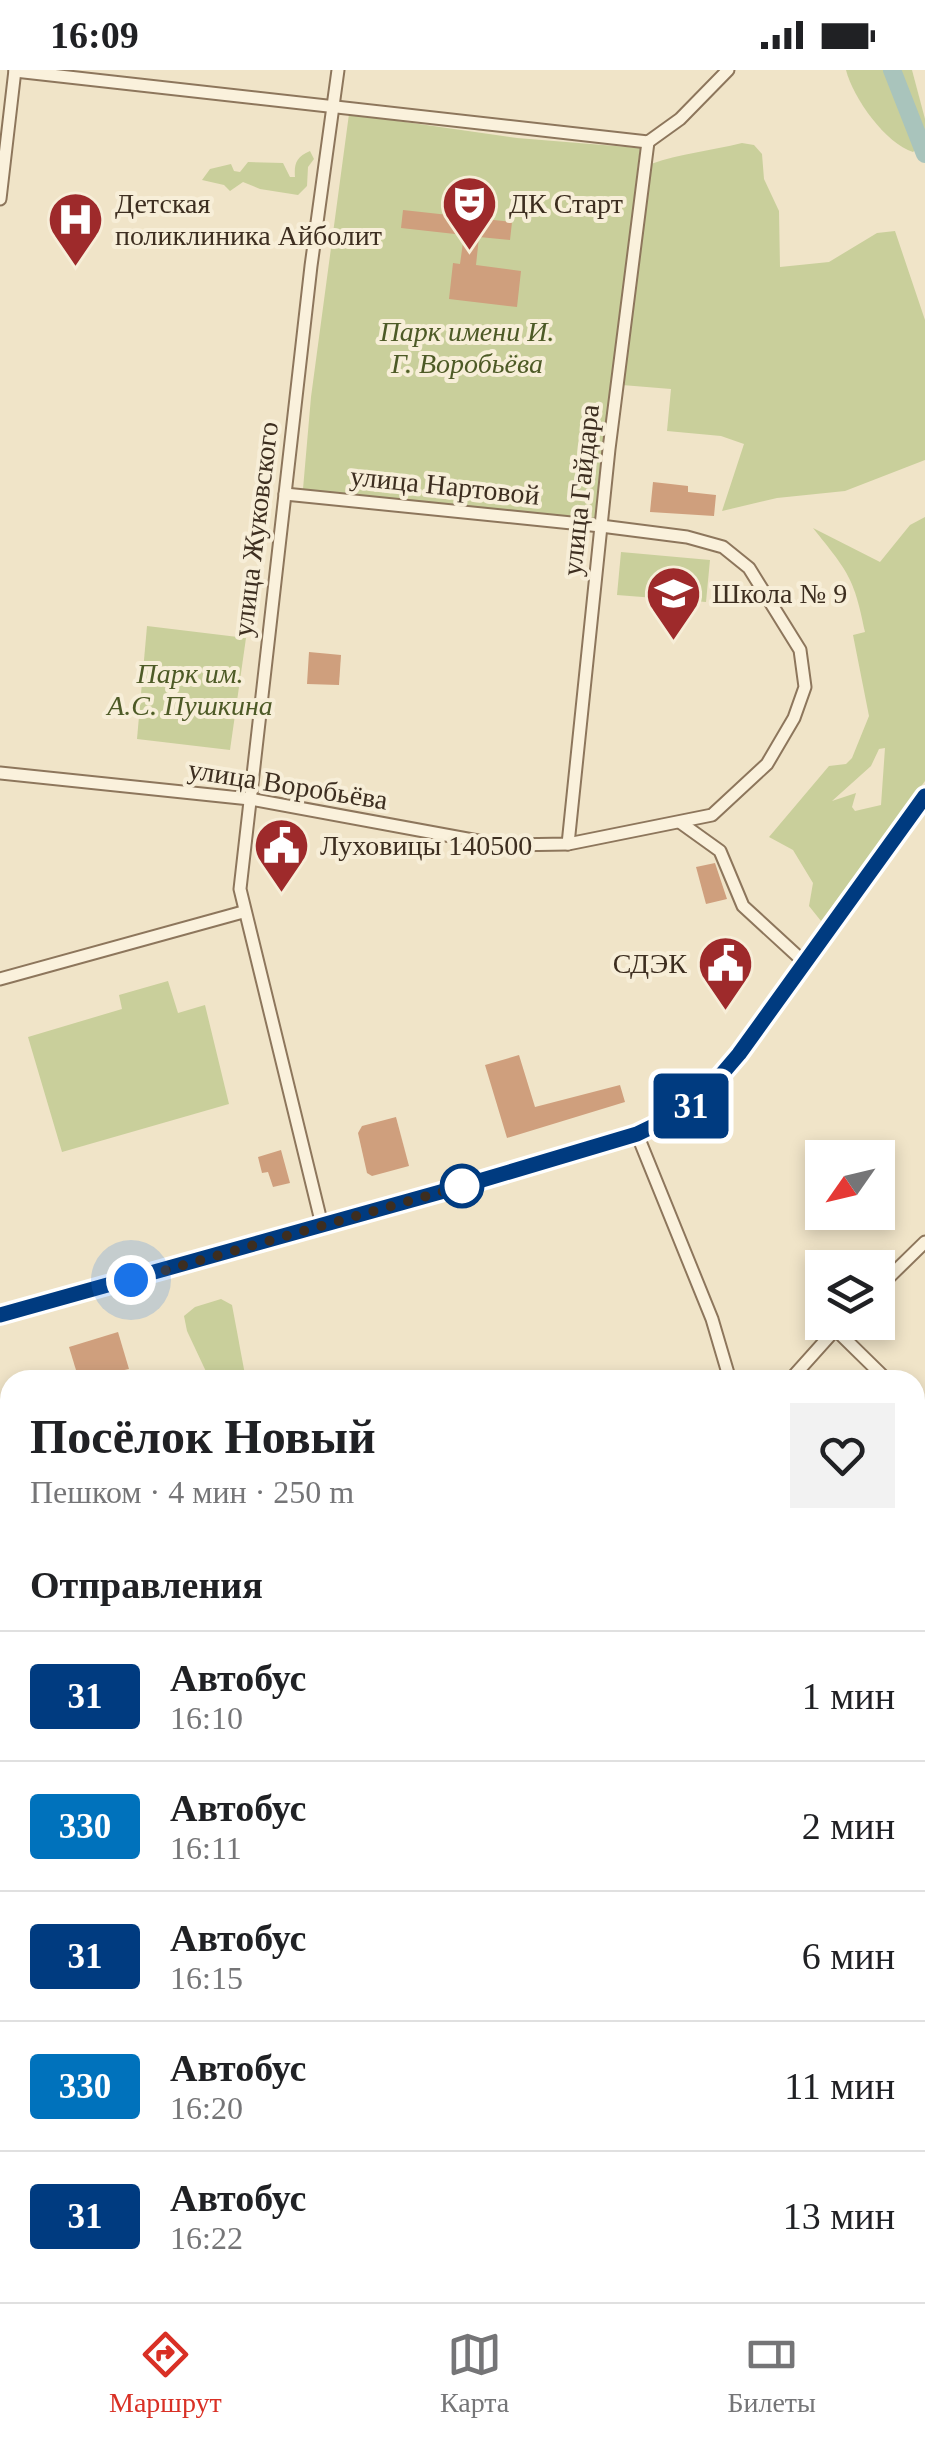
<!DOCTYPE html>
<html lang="ru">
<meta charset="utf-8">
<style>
:root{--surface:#fff;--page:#f2f2f2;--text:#202124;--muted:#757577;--line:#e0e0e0;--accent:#d93025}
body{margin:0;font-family:Georgia,serif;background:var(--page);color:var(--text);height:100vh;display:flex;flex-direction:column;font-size:38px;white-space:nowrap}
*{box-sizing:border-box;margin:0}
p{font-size:32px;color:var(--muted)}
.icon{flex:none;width:55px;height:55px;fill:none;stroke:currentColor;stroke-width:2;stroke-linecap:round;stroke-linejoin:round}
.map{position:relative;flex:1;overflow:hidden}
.side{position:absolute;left:0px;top:1300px;width:925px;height:932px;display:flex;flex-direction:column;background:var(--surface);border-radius:30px 30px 0 0;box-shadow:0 5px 15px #0003}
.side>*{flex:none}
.badge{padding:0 20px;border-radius:8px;font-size:35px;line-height:65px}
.needle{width:65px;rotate:236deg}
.fabs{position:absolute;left:805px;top:1070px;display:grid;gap:20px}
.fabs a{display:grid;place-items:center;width:90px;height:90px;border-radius:0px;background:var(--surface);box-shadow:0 5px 15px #0003;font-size:50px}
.you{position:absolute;width:50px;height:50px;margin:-25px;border:8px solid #fff;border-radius:50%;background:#1a73e8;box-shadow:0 0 0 15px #1a73e833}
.map>.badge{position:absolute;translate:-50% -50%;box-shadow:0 0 0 5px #fff}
h2{padding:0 30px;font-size:38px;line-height:90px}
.round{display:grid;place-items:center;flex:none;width:105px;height:105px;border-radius:0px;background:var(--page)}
.headline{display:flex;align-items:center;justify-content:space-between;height:170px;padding:0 30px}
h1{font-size:48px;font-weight:700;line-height:75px}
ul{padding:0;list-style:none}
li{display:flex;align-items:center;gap:30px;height:130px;padding:0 30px;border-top:2px solid var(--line)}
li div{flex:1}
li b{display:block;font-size:38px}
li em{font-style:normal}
li .badge{min-width:110px;font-weight:700;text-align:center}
.status{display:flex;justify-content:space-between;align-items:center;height:70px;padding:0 50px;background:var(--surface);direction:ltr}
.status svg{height:28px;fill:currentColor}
.dock{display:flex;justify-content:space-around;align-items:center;height:140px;border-top:2px solid var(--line);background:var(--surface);font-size:28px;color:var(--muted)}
.dock a{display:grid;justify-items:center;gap:5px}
.dock .current{color:var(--accent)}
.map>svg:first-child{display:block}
.green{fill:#c9cf9b;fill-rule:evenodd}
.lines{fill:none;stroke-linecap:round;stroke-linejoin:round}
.river{stroke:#a9c4bc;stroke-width:18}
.building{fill:#cf9f7d}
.minor-casing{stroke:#8d765c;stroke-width:15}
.major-casing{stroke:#5b4430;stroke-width:19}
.minor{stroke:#faf1dc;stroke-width:11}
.major{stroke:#f3d9a0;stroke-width:15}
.rail{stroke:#3d2e20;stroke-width:2.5;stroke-dasharray:18 18;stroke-linecap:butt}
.line-casing{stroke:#fff;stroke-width:22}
.line{stroke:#003b80;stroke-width:15}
.walk{stroke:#3d2e20;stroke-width:10;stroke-dasharray:0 18}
.stop-dot{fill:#fff;stroke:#003b80;stroke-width:5}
.labels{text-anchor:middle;stroke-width:8;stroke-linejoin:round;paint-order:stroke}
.poi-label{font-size:28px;fill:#3d2e20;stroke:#f7eed8;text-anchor:start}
.park-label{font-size:28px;font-style:italic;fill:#4d5a26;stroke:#f7eed8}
.street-label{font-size:28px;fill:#3d2e20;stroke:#f7eed8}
</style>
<div class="status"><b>16:09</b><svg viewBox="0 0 49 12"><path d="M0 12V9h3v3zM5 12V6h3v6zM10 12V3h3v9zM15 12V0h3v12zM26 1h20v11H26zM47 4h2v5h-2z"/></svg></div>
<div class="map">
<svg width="925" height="2232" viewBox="0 0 925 2232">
<rect width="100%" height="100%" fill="#f0e4c8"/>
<g class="green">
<path d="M846 0H912L925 49V71L913 82C886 74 853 28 846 0Z"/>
<polygon points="349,44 517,68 640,78 595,450 303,419 311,327"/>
<path d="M742 73 754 75 762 84 764 109 779 141 780 197 829 192 877 163 895 161 925 250V390L845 421 777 428 722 441 744 374 721 366 667 361 671 319 622 315 651 94C681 83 711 81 742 73Z"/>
<path d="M310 81 314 89 308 97 307 116 298 125 260 119 243 112 230 121 224 115 202 110 210 99 231 94 234 101 240 102 248 92 283 93 290 107H295C294 94 296 87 310 81Z"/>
<path d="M925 447V711L821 851 809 836 813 813 793 780 769 767 829 696 846 694 852 688 869 646 853 565 865 562C854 507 848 502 813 458L880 492 910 455ZM885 678 881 735 855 741 852 737 856 723 832 731 871 696 879 679Z"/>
<polygon points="621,482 710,490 706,532 617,525"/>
<polygon points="147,556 246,568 230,680 137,669"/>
<polygon points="168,911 178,943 205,935 229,1034 62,1082 28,967 122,939 119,925"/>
<polygon points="221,1229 232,1235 246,1310 210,1310 187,1261 184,1246 195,1237"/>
<polygon points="0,1784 10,1818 10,1953 0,1951"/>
<polygon points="77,2223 561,2222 562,2232 62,2232"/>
</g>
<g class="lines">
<polyline class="river" points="892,0 925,84"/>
</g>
<g class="building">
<polygon points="403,140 512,152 510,170 479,167 476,195 521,201 517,237 449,229 453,193 460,194 464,165 401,158"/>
<polygon points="653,412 688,416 688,422 716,425 714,446 650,442"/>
<polygon points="309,582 341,585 339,615 307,614"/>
<polygon points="715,793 727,829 706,834 696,797"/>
<polygon points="519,985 535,1037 620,1015 625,1032 507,1068 485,995"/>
<polygon points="396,1047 409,1096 372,1106 367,1103 358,1063 362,1056"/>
<polygon points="281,1080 290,1113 273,1117 268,1102 262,1103 258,1087"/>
<polygon points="118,1262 129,1299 79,1310 69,1277"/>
</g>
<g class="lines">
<defs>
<g id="minor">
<polyline points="15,1 648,72 680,49 728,0"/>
<polyline points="0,129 15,0"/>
<polyline points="0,703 250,729 500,775 568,774 712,745 767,694 794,648 805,617 800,580 749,498 723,477 687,467 601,456 285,424"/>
<polyline points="681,753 720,781 743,836 804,892"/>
<polyline points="568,774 609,379 648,72"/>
<polyline points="0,909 243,842"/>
<polyline points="637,1064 712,1249 730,1310"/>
<polyline points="322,1155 240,819 311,196 338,0"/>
<polyline points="878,1218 925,1172"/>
<polyline points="835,1259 887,1310"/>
<polyline points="790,1310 842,1252"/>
<polyline points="915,1338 925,1348"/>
<polyline points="915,1523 925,1541"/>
<polyline points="0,1637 10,1635"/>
<polyline points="915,1789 925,1787"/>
<polyline points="915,1964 925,1962"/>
<polyline points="901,2222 906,2232"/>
</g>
<polyline id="major" points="0,1245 462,1116 637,1064 670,1049 704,1025 739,983 925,726"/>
</defs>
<use href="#minor" class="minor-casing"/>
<use href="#major" class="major-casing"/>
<use href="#minor" class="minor"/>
<use href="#major" class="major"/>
<g class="rail">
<polyline points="915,1925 925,1923"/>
<polyline points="0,2113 10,2111"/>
</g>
</g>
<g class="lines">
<defs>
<polyline id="line" points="0,1245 462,1116 637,1064 670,1048 704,1025 739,984 925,726"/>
</defs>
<use href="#line" class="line-casing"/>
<use href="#line" class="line"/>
<polyline class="walk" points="131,1210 462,1116"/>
</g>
<defs>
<symbol id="theatre-pin" viewBox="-11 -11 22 30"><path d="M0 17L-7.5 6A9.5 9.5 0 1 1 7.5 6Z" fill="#9e2a2b" stroke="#f7eed8"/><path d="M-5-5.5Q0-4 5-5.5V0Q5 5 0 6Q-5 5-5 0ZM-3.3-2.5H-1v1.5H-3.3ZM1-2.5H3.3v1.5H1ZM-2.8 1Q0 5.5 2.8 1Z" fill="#fff"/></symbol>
<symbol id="hospital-pin" viewBox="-11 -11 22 30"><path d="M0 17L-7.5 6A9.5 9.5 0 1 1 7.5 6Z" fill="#9e2a2b" stroke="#f7eed8"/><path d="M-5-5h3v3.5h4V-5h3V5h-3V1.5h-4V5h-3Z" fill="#fff"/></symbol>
<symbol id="school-pin" viewBox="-11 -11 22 30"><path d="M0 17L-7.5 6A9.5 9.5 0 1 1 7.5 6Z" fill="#9e2a2b" stroke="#f7eed8"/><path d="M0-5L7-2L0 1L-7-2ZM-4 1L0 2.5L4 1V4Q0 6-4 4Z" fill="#fff"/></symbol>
<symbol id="civic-pin" viewBox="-11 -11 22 30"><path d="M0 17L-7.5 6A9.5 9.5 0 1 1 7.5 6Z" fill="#9e2a2b" stroke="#f7eed8"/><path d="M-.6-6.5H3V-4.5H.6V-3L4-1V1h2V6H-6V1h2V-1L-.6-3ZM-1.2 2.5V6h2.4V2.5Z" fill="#fff"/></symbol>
</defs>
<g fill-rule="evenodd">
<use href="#theatre-pin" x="438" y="102" width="63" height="86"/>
<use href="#hospital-pin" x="44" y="118" width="63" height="86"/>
<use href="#school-pin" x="642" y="492" width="63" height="86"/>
<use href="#civic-pin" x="250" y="744" width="63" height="86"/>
<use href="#civic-pin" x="694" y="862" width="63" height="86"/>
</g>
<circle class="stop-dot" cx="462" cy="1116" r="20"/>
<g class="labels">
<g class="poi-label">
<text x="115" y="143">Детская<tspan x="115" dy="32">поликлиника Айболит</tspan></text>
<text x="509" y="143">ДК Старт</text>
<text x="712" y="533">Школа № 9</text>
<text x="320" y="785">Луховицы 140500</text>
<text x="687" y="903" text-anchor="end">СДЭК</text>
</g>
<g class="park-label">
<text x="467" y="271">Парк имени И.<tspan x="467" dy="32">Г. Воробьёва</tspan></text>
<text x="190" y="613">Парк им.<tspan x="190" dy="32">А.С. Пушкина</tspan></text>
</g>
<g class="street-label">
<text transform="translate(445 415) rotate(6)" y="10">улица Нартовой</text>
<text transform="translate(580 420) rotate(-84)" y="10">улица Гайдара</text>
<text transform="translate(255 459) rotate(-83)" y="10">улица Жуковского</text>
<text transform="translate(288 714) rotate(9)" y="10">улица Воробьёва</text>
</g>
</g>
</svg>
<div class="fabs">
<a><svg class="needle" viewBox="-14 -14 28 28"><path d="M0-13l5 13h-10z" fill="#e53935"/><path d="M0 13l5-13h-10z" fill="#757577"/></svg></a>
<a><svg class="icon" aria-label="layers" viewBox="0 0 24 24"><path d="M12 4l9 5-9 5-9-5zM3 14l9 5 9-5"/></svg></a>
</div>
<div class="you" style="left:131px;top:1210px"></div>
<b class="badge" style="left:691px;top:1036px;background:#003b80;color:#fff">31</b>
<section class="side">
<div class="headline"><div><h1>Посёлок Новый</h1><p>Пешком · 4 мин · 250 m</p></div><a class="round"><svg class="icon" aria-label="heart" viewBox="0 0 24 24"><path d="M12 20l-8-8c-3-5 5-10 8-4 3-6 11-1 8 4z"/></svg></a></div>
<h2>Отправления</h2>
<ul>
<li><span class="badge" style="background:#003b80;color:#fff">31</span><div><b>Автобус</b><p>16:10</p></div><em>1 мин</em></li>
<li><span class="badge" style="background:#0072bc;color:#fff">330</span><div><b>Автобус</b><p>16:11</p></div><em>2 мин</em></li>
<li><span class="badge" style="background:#003b80;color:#fff">31</span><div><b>Автобус</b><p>16:15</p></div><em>6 мин</em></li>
<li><span class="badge" style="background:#0072bc;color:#fff">330</span><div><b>Автобус</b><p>16:20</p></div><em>11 мин</em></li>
<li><span class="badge" style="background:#003b80;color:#fff">31</span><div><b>Автобус</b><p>16:22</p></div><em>13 мин</em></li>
</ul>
</section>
</div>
<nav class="dock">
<a class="current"><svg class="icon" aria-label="directions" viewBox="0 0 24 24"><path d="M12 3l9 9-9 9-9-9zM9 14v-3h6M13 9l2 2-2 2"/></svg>Маршрут</a>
<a><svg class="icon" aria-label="map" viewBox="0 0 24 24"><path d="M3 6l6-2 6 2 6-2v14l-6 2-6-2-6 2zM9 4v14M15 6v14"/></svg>Карта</a>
<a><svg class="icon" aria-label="tickets" viewBox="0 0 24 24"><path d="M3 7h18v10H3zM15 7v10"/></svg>Билеты</a>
</nav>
